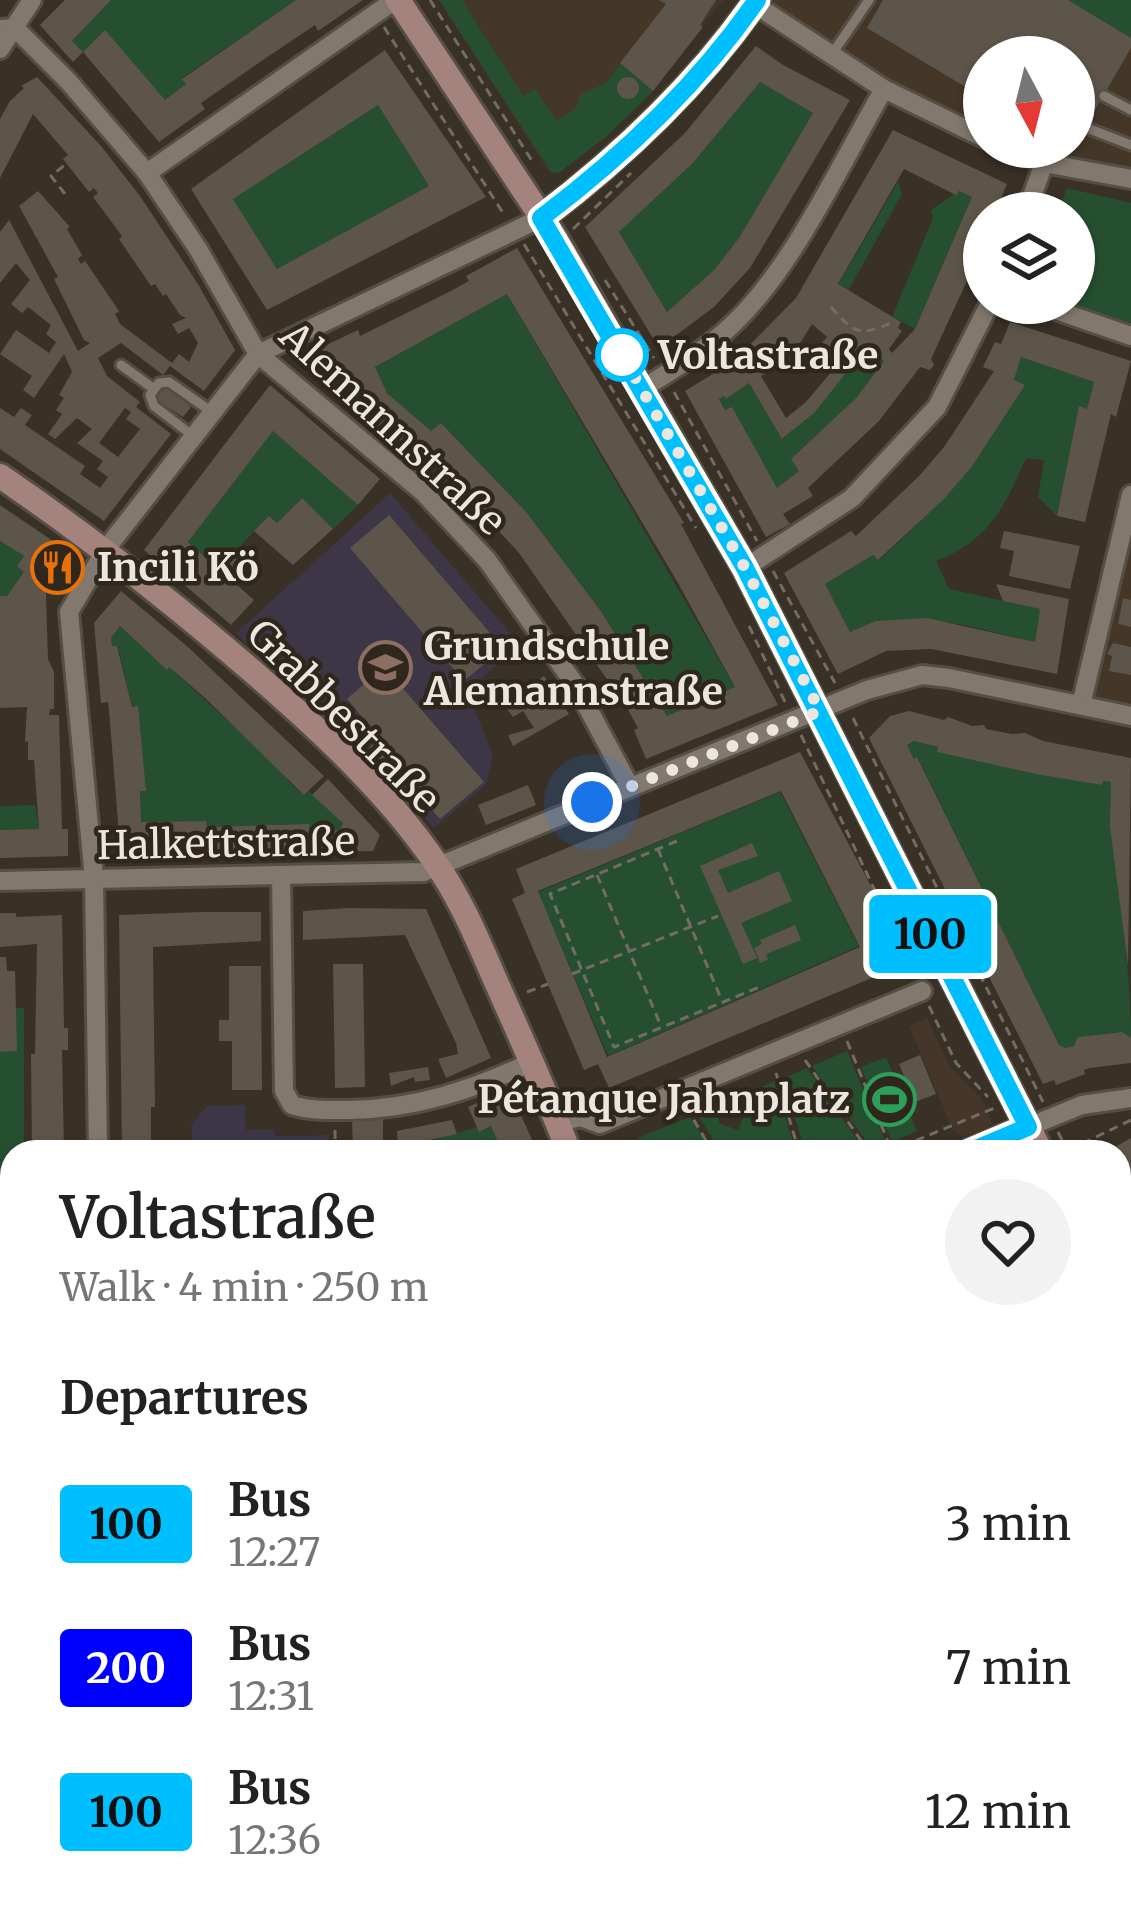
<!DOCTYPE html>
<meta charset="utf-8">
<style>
:root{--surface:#fff;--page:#f2f2f2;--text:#222;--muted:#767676}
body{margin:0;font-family:Merriweather,serif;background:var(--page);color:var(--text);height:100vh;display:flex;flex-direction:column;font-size:45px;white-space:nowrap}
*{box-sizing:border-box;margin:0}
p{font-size:39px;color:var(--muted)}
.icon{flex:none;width:66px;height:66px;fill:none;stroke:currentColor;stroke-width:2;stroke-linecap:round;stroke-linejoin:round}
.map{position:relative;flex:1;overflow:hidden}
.side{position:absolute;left:0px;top:1140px;width:1131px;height:768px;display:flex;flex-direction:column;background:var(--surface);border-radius:36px 36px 0 0;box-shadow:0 3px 9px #0004}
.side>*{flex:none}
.badge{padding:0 24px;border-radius:9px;font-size:42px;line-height:78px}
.needle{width:78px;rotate:173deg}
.buttons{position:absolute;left:963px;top:36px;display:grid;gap:24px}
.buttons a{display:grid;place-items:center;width:132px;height:132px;border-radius:50%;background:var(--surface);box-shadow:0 3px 9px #0004;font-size:60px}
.you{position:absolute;width:60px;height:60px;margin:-30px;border:9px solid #fff;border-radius:50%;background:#1a73e8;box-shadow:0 0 0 18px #1a73e833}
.map>.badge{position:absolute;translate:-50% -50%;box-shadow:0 0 0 6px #fff}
h2{padding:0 60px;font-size:45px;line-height:108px}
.round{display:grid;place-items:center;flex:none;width:126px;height:126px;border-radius:63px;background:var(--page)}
.headline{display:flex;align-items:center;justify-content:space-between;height:204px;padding:0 60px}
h1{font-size:57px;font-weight:600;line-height:90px}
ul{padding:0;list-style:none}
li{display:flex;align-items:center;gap:36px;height:144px;padding:0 60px}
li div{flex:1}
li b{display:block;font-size:45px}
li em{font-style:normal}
li .badge{min-width:132px;font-weight:700;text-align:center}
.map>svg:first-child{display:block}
.commercial{fill:#46362a}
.built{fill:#443728}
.education{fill:#3d3647}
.green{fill:#264f30}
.building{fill:#5e554a;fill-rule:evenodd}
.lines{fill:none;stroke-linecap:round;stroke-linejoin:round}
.lane-casing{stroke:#554e45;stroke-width:15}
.street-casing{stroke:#554e45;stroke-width:24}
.secondary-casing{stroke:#554e45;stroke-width:30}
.path{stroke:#746c64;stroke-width:3;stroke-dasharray:9 6;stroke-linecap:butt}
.lane{stroke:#82786d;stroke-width:9}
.street{stroke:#82786d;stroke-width:18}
.secondary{stroke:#a5837d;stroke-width:24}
.line-casing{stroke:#fff;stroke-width:27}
.line{stroke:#00bfff;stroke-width:18}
.walk{stroke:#ece6e0;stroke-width:12;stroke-dasharray:0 21.6}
.stop-dot{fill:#fff;stroke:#00bfff;stroke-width:6}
.labels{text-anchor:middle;stroke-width:9;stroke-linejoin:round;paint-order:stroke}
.stop-label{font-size:39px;font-weight:bold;fill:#ece6e0;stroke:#2f271c;text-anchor:start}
.street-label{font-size:39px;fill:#ece6e0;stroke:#2f271c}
.poi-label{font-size:39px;font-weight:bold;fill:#ece6e0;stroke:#2f271c;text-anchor:start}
</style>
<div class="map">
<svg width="1131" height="1908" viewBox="0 0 1131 1908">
<rect width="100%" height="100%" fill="#393026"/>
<g class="commercial">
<polygon points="927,1018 950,1067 982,1099 992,1123 988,1127 963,1137 953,1130 909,1026"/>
<polygon points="12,1602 12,1741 0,1749 0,1608"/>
<polygon points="31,1896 195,1896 169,1908 15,1908"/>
</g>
<g class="built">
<polygon points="439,0 723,0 635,111 556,173 548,170"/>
<polygon points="757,0 1131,0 1131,179 1006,147 1074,147 1074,57 984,57 984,138 946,121"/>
<polygon points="1131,495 1131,716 1081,705"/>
</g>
<g class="education">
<polygon points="390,493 520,645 467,691 493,755 486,785 434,828 365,750 236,633"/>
<polygon points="245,1105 246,1130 274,1129 275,1136 329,1135 329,1152 193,1152 191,1125 207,1106"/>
<polygon points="0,1356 9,1356 12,1411 12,1428 0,1435"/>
<polygon points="12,1528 12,1603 0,1609 0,1535"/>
</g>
<g class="green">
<polygon points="111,0 296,0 182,78 186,84 165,100 104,31 83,52 72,41"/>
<polygon points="439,0 462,0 523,96 535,89 557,120 576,109 581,94 606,83 620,63 653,91 607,136 560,172 552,173"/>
<polygon points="1068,0 1131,0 1131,38"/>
<polygon points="760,82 813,113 739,238 714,270 667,312 619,232 693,163"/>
<polygon points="378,105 429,186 277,269 233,199"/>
<polygon points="898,182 902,194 848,291 838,285"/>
<polygon points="1067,188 1131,203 1131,323 1066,303 1074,303 1074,213 1058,213"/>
<polygon points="959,191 972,197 915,329 892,317 933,218 931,210"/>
<polygon points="507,294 735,687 667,716 600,610 527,513 441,423 431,431 387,393 375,367"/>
<polygon points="867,347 884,361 857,397 792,458 799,471 777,488 732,408 725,410 719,399 724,396 727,399 749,383 783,439 814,413"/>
<path d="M1021 357 1094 382 1087 409 1079 407 1057 516 1038 497 1044 460 1026 458C1004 507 990 540 936 561L949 589 1040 609 1035 642C974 628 910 605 850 632L825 584 873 555 879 560C938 508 983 452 1024 386L1014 380Z"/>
<polygon points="273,431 358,505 333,529 301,498 277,523 269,516 219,568 188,542"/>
<polygon points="0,541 24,556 24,572 7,596 0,596"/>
<polygon points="120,626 166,669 169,667 278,767 290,783 304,795 309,791 342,822 339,830 309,831 308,824 207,827 206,821 141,822 140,791 145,790 137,706 132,707 118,646 112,646 111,638"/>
<path d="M914 741 938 747V752L1101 785 1103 781 1111 782C1112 866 1131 953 1131 1038L1117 1032 1079 1037 1074 1046 1065 1048 1059 1045 918 758 914 759 907 745Z"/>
<polygon points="780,792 859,946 608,1056 538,892"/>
<polygon points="35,805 39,829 0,830 0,806"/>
<polygon points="16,1008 24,1008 24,1152 12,1152 12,1233 0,1234 0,1052 16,1051"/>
<polygon points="847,1051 887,1146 874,1152 812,1066"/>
<polygon points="886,1057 917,1131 892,1142 861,1067"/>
<polygon points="807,1068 866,1152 805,1152 784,1078"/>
<polygon points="775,1081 796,1152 721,1152 697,1114 715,1106 720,1124 738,1130 746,1111 731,1100"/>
<polygon points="690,1117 713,1152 644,1152 638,1138"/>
<polygon points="491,1126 502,1152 383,1152 383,1148 431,1141 477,1127 480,1132"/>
<polygon points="1123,1494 1131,1507 1131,1559 1124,1564 1131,1575 1131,1655 1119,1662 1119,1497"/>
<polygon points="1131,1736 1131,1747 1125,1750 1131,1761 1131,1866 1120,1868 1119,1742"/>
<polygon points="238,1896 358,1896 363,1908 208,1908"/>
<polygon points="630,1896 759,1896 763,1908 634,1908"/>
<polygon points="892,1896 1065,1896 1068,1905 896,1908"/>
</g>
<g class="building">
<polygon points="65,0 111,0 72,41 83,52 73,62 40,25"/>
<polygon points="296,0 363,0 318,31 315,25 257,64 201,103 205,109 159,142 83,52 105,30 165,100 186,84 182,79"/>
<polygon points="659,0 716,0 700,25 703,27 653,91 620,63 666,4"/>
<polygon points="883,0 1068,0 1131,38 1131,48 1093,113 1074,102 1074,57 984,57 984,98 867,28"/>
<path d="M756 46 783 65 850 100 750 268 714 307 659 348 585 227 685 133ZM760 82 813 113 739 238 714 270 667 312 619 232 693 163Z"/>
<path d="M385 50 486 197 267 310 191 189ZM378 105 429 186 277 269 233 199Z"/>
<circle cx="628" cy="88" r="11"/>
<path d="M37 77 101 146 140 196 198 284 235 350 204 391 170 366 163 375 121 343 98 358 107 376 140 402 136 407 171 434 104 521 0 449V408L14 417 21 408 32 415 25 425 85 466 80 474 100 488 108 477 97 469 103 461 77 443 92 429 77 418 55 439 48 434 62 414 56 410 64 398 59 395 72 372 64 354 34 398 23 390 32 376 0 354 16 330 49 353 56 342 46 334 51 325 28 307 22 313 11 304 30 280 16 263 0 283V232L9 220 78 351 90 343 84 340 54 279 58 277 19 206 38 191 70 227 67 229 82 255 78 259 81 264 85 261 119 311 115 314 120 324 172 363 179 354 189 362 198 343 189 328 178 334 172 324 186 318 180 315 166 294 163 296 155 284 151 286 119 239 122 236 93 197 98 193 94 188 89 192 63 159 68 155 33 114 0 178V119L10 101 24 88 21 86ZM125 408 131 412 126 419 140 429 118 457 99 443Z"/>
<path d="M893 130 1007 184 995 213H984V244L931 359 934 365 930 370 920 367 879 421 808 488 813 496 783 514 790 524 766 537 685 391 734 361 796 298ZM904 169 956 195 959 191 972 197 915 329 892 353 889 349 902 331 898 328 901 322 838 284ZM812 324 827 337 818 347 838 364 806 402 786 418 761 376 775 368 772 365 796 343 799 345ZM867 347 884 361 857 397 791 459 799 471 777 488 732 407 725 410 719 399 724 396 726 399 749 383 782 439 814 413Z"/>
<path d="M517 248 684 523 681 524 778 705 646 759 634 730 638 728 627 708 519 553 433 460 426 466 395 436 391 439 374 422 361 408 344 376 335 380 320 348 358 330 360 336 449 292 469 281 466 276ZM507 294 678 583 735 687 667 716 600 610 527 513 441 423 431 431 387 393 375 367Z"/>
<polygon points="1010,322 1131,361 1116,417 1111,414 1085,522 1057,516 1079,406 1087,409 1094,382 1021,357 1014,380 1025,385 972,466 944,499 878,560 873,555 825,584 850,632 876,621 927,618 1035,642 1040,609 1003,601 996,584 1069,599 1057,674 931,649 886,651 838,674 784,573 851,531 856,536 919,476 944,447 994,371 983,367 995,342 1001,344"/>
<polygon points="166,385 191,407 183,417 155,399"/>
<polygon points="270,385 380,479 358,505 273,431 188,542 254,600 231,625 144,550"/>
<polygon points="302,498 333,529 293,565 254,531 269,516 277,523"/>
<polygon points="0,505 69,552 46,589 46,597 48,659 54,672 54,709 50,709 49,715 59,715 62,829 68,829 68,856 0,858 0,830 39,829 34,760 28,760 28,741 25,742 27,707 0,708 0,596 7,596 24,572 17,566 24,556 0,541"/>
<polygon points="389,515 503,648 464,681 350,548"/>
<polygon points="1004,531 1080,546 1070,589 1009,576 1014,551 1000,548"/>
<polygon points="241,545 258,560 249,569 244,565 238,572 226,561"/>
<polygon points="121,591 188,647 324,776 304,795 205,698 169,667 167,670 120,626 111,638 112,646 117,646 132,707 138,706 146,791 140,791 141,822 206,821 207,827 309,824 309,831 339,830 343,823 312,795 328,779 380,835 373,851 117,856 118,822 109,710 108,702 101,703 94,623"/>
<polygon points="1123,598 1131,600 1131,627 1118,624"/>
<polygon points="1113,643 1131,647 1131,675 1109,671 1112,656 1107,654"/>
<polygon points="380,662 484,782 440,819 423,800 419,803 370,747 380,738 347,699 373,676 369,671"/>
<polygon points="544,676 569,714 513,746 508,735 534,728 523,711 513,717 507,709 518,702 513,696"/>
<polygon points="909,711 944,720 948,717 972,726 984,725 986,729 1012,734 1025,733 1043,741 1131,758 1128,966 1110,826 1111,782 1103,781 1102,785 1036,774 937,752 938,747 914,741 907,745 914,759 917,757 1059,1045 1065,1048 1074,1046 1078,1037 1122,1032 1131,1038 1131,1063 1089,1068 1084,1070 1085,1074 1056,1085 1054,1080 1043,1084 869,738 890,716"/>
<path d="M800 752 874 892 905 964 609 1088 598 1064 584 1070 512 899 525 893 516 869ZM781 791 860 947 607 1057 538 891Z"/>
<polygon points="528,785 536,805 486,825 478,805"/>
<polygon points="752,843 758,856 718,870 728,893 779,871 792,901 741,923 757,958 743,964 700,866"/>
<polygon points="349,908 426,909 491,1058 446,1078 438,1059 458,1054 456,1043 405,935 303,940 303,911"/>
<polygon points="202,912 261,912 261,941 153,947 155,1107 151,1107 151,1152 122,1152 119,915"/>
<polygon points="0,913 16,913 16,917 62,915 64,1028 68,1028 68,1050 62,1050 64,1152 32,1152 31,1054 35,1054 37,944 0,947"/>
<polygon points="795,925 801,940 766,954 768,960 760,963 754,948 762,944 760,940"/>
<polygon points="0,957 6,957 7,971 15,971 17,1051 0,1052"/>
<polygon points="333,964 363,964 365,1087 335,1088"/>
<polygon points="229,966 261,966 262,1090 232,1090 232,1041 219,1041 219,1020 229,1020"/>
<polygon points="920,1055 936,1094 915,1102 899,1064"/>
<polygon points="428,1067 430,1080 415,1082 414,1077 391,1086 389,1073"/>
<polygon points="509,1089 533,1142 537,1152 502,1152 491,1126 479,1132 468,1107"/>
<polygon points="352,1117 383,1117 383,1152 353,1152"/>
<polygon points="452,1120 457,1134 398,1147 397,1131"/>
<polygon points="1131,1138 1131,1243 1119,1222 1119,1152 1106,1152"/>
<rect x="0" y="1247" width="12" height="30"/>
<polygon points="1119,1467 1131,1486 1119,1497"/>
<polygon points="12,1602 12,1657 0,1665 0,1609"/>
<polygon points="1131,1655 1131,1689 1119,1697 1119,1662"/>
<polygon points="0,1754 12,1772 12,1797 0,1779"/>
<polygon points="0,1810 12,1828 12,1889 0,1871"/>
<polygon points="80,1896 155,1896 130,1908 55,1908"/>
<polygon points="586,1896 625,1896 630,1908 591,1908"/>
<polygon points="761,1896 789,1896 793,1908 765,1908"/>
<polygon points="859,1896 892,1896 896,1908 863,1908"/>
</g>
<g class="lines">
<defs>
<g id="lane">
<polyline points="832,54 869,0"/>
<polyline points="1104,96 1131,110"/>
<polyline points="1074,123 1131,145"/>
<polyline points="121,365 154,389"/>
<polyline points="193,436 154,406 150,395 159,383 169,382 212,412"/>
<polyline points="0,1439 12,1433"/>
</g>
<g id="street">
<polyline points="754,4 884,89 984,138"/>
<polyline points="0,29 15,28 69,82 147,173 198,249 258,354 423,492 487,560 576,686 630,787"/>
<polyline points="0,49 32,0"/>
<polyline points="1006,147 1044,163 1131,179"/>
<polyline points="147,173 395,0"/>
<polyline points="1026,213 1044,163"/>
<polyline points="1035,303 1131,336"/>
<path d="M642 389C674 369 706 350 733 324 794 266 841 163 884 89"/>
<polyline points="745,568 852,498 937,407 990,303"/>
<polyline points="1081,705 1131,495"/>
<path d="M281 875 284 1091 292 1105C310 1111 330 1110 349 1110 415 1109 472 1090 532 1062"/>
<polyline points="0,881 424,872 867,690 922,675 949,678 1131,716"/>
<polyline points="558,1122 581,1117 600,1124 922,991"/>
<polyline points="1028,1127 1082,1105 1131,1098"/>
<polyline points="98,1152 94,879 69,612 106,549 258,354 541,218"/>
<polyline points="1119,1418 1131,1410"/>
<polyline points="1119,1721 1131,1714"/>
<polyline points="543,1896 548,1908"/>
<polyline points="827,1896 831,1908"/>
<polyline points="1083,1896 1088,1908"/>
<polyline points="169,1908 195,1896"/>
</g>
<g id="secondary">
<polyline points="398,0 556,239 745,568 1041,1152"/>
<path d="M541 218C623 156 697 85 757 0"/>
<path d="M0 476C91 538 176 605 259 677 323 733 387 792 435 862 461 899 479 943 497 984 522 1040 547 1095 569 1152"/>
<polyline points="969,1152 1028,1127"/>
<polyline points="1119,1292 1131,1313"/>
<polyline points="0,1299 12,1299"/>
<polyline points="0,1329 12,1328"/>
</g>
</defs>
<use href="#lane" class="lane-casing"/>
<use href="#street" class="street-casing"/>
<use href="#secondary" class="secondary-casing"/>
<g class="path">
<polyline points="430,0 534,164"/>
<polyline points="384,27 505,216"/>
<polyline points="65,194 51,176 66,164"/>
<polyline points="573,229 631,173"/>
<polyline points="524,244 696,528"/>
<polyline points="605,280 654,358"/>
<path d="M831 307C854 333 858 337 891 323"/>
<polyline points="674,392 757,541"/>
<polyline points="773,571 835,683"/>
<polyline points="749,626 786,704"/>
<polyline points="853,718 1043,1102"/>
<polyline points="801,735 915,975"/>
<polyline points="677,841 550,894 614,1047 762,986"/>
<polyline points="658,849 722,1001"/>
<polyline points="597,875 661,1026"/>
<polyline points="572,974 718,916"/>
<polyline points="527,992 548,984"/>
<polyline points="929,1006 956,1063 988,1097"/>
<polyline points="847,1041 891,1149"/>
<polyline points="805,1060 869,1152"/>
<polyline points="776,1073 799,1152"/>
<polyline points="686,1107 713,1152"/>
<polyline points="335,1130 335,1152"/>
<polyline points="1058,1132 1068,1152"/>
<polyline points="1069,1150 1131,1120"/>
<polyline points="888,1152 997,1107"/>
<polyline points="1119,1239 1131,1260"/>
<polyline points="1119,1346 1131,1369"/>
<polyline points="377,1896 382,1908"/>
<polyline points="386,1908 405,1900 404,1897"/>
</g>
<use href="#lane" class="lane"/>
<use href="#street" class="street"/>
<use href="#secondary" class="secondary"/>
</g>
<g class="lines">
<defs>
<path id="line" d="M757 0C698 85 623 156 541 218L745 568 1028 1127 969 1152"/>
</defs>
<use href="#line" class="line-casing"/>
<use href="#line" class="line"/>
<polyline class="walk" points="592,802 820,711 745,568 622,355"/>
</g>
<defs>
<symbol id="restaurant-ring" viewBox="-11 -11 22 22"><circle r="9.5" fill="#2f271c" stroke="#e8710a" stroke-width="1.5"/><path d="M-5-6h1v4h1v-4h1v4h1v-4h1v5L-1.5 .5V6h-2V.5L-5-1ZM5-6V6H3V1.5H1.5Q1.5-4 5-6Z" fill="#e8710a"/></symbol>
<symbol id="school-ring" viewBox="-11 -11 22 22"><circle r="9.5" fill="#2f271c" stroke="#8d6e63" stroke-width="1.5"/><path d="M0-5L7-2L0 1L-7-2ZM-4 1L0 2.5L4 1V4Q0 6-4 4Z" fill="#8d6e63"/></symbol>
<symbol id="stadium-ring" viewBox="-11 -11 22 22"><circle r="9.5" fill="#2f271c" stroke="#2e9e5b" stroke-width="1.5"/><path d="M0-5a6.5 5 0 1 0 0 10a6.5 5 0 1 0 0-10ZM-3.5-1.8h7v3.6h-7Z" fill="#2e9e5b"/></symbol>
</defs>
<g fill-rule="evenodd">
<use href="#restaurant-ring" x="28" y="538" width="59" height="59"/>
<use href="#school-ring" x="356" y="638" width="59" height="59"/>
<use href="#stadium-ring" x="860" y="1070" width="59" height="59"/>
</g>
<circle class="stop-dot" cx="622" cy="355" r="24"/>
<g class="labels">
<g class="stop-label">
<text x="658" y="369">Voltastraße</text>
</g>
<g class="street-label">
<text transform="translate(393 428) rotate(43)" y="14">Alemannstraße</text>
<text transform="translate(344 716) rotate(45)" y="14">Grabbestraße</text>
<text transform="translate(226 843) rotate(-1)" y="14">Halkettstraße</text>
</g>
<g class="poi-label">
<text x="97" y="581">Incili Kö</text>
<text x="424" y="660">Grundschule<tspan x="424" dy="45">Alemannstraße</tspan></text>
<text x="850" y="1113" text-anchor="end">Pétanque Jahnplatz</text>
</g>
</g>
</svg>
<div class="buttons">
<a><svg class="needle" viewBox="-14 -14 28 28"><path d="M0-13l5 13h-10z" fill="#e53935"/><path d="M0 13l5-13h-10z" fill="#767676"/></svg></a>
<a><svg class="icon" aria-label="layers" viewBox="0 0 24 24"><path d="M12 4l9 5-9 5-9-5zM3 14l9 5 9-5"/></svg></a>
</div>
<div class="you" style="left:592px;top:802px"></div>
<b class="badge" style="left:930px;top:934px;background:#00bfff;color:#111">100</b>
<section class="side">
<div class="headline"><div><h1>Voltastraße</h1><p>Walk · 4 min · 250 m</p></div><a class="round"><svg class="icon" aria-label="heart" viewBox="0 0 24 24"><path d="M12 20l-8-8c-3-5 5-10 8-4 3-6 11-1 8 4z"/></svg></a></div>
<h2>Departures</h2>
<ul>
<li><span class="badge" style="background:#00bfff;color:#111">100</span><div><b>Bus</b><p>12:27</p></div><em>3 min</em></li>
<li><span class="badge" style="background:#00f;color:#fff">200</span><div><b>Bus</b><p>12:31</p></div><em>7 min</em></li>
<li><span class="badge" style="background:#00bfff;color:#111">100</span><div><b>Bus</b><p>12:36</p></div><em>12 min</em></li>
</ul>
</section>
</div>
